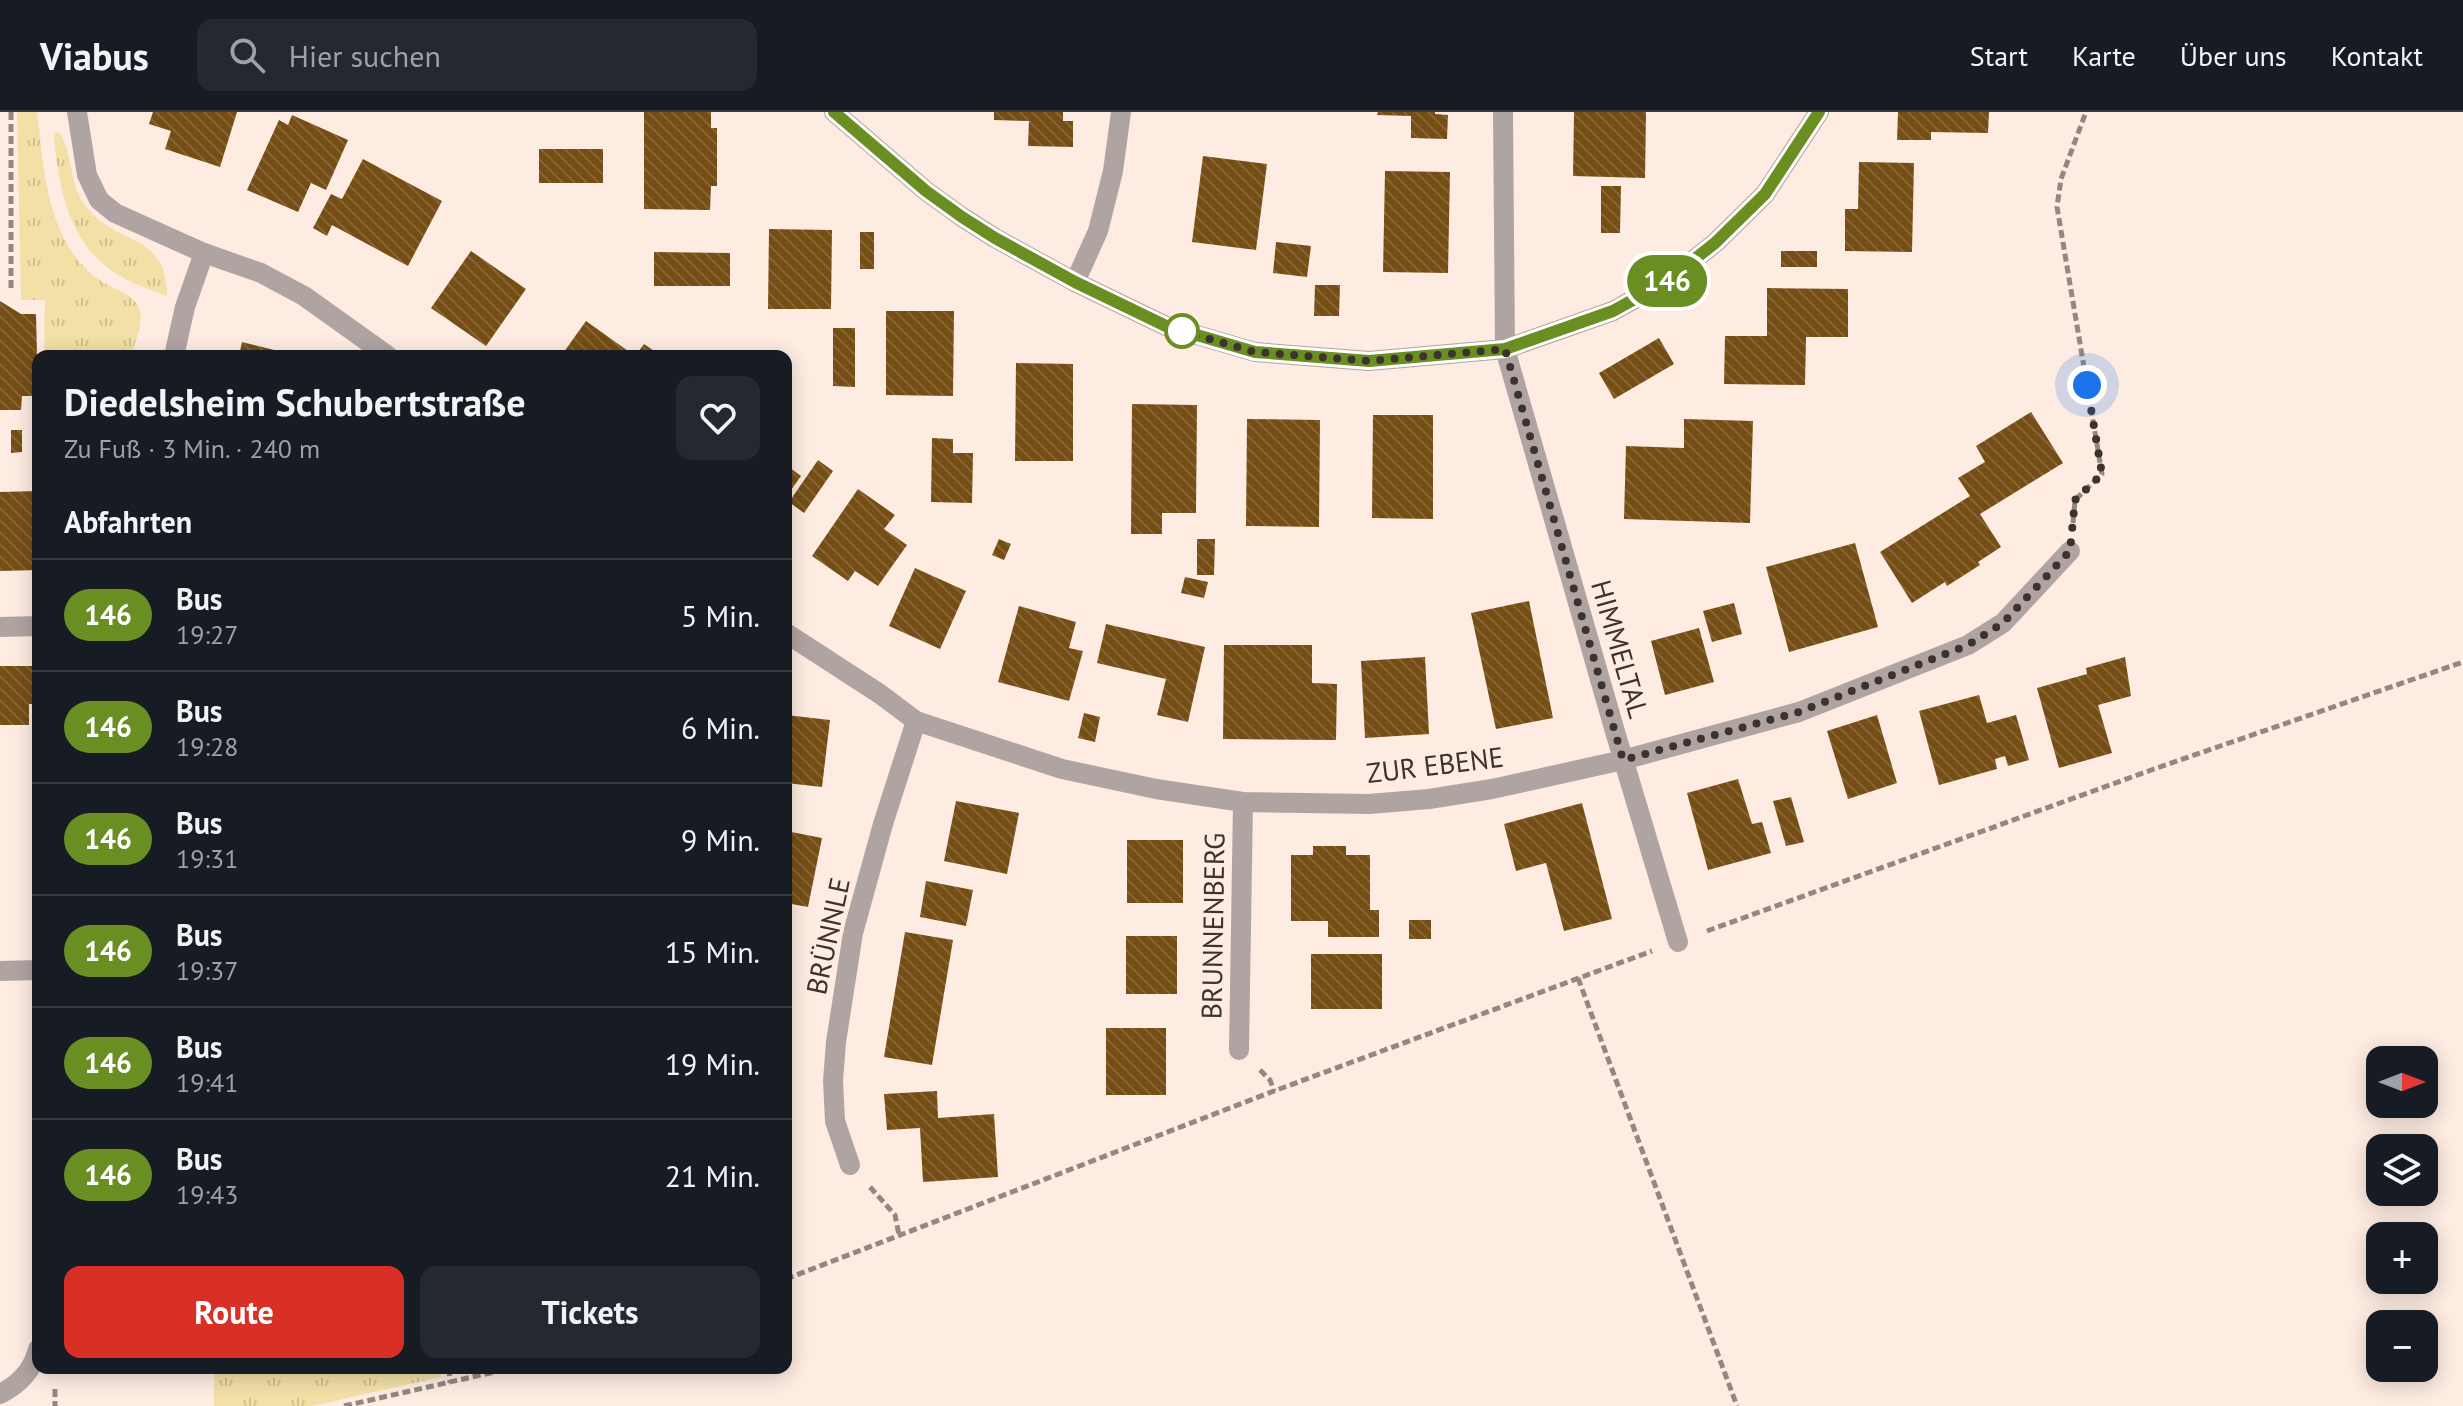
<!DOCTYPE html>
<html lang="de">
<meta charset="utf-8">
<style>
:root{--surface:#171b24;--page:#242831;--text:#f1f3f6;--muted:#9ea1a6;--line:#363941;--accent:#d93025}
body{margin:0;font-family:"PT Sans",sans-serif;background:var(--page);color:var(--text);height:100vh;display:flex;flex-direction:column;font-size:30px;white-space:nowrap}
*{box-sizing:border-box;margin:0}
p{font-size:26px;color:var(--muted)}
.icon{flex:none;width:44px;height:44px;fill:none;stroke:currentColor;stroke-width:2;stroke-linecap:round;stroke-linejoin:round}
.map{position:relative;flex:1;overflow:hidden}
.sheet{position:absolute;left:32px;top:238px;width:760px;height:1024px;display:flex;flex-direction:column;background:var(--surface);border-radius:16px;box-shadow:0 4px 20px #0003}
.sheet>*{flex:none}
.badge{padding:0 16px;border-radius:26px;font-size:28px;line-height:52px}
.needle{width:52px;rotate:90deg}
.fabs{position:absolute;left:2366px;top:934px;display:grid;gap:16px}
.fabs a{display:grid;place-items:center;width:72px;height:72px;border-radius:16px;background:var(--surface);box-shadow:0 4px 20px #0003;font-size:40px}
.you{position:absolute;width:40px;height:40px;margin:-20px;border:6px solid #fff;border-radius:50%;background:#1a73e8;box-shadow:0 0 0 12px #1a73e833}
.map>.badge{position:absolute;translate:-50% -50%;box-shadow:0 0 0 4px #fff}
h2{padding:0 32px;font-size:30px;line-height:72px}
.round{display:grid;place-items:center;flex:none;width:84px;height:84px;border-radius:16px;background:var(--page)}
.summary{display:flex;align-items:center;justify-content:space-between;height:136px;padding:0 32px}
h1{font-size:38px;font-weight:800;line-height:60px}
.cta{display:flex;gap:16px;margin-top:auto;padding:16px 32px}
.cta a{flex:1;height:92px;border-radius:16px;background:var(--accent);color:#fff;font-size:32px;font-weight:800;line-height:92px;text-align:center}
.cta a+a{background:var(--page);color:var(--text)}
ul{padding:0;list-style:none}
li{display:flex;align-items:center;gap:24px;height:112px;padding:0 32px;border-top:2px solid var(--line)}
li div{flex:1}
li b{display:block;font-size:30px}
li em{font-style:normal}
li .badge{min-width:88px;font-weight:700;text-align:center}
header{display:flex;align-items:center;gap:48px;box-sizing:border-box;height:112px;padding:0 40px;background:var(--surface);border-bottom:2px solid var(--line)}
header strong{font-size:38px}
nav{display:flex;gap:44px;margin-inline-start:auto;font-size:28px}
.search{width:560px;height:72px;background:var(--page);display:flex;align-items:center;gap:20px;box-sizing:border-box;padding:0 28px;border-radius:16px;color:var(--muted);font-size:30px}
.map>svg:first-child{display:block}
.grass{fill:url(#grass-tufts)}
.building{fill:url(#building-back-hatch)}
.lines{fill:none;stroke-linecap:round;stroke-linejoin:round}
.path{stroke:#948780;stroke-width:5;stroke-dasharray:8 4;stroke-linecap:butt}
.minor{stroke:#b0a4a2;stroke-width:20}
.line-casing{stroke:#fff;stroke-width:18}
.line{stroke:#6b8e23;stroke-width:12}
.walk{stroke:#3c332e;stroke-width:8;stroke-dasharray:0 14.4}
.stop-dot{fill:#fff;stroke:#6b8e23;stroke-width:4}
.labels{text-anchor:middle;stroke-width:8;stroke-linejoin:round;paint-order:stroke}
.street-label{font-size:28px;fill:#3c332e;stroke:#feece2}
</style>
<header>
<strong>Viabus</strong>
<div class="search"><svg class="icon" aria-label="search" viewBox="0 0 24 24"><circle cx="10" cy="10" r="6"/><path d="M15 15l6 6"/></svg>Hier suchen</div>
<nav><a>Start</a><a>Karte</a><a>Über uns</a><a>Kontakt</a></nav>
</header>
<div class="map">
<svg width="2463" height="1294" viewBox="0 0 2463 1294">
<defs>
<pattern id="grass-tufts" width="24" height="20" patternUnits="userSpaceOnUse" patternTransform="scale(2)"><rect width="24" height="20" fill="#f2e0a7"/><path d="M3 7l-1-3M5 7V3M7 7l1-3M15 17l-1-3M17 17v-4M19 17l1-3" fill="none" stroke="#d0c190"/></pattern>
<pattern id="building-back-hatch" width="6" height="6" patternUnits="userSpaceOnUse" patternTransform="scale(2)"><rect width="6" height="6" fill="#754e15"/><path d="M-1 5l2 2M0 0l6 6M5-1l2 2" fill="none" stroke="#856537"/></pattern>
</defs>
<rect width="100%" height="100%" fill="#feece2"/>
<g class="grass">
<path d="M17 0H37C44 57 46 125 95 165 108 176 132 179 139 196 145 210 134 231 131 244H44L45 188H21Z"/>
<path d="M59 20C73 40 69 69 83 90 113 136 167 117 167 184 152 178 134 173 120 164 69 133 61 83 54 28V21Z"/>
<polygon points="214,1256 440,1256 441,1265 312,1294 214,1294"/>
</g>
<g class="building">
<polygon points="153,0 237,0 220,55 165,37 171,19 149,12"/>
<polygon points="644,0 711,0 711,16 717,16 717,74 711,74 710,98 644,97"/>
<polygon points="994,0 1063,0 1063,9 1073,9 1073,35 1028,34 1029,9 994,8"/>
<polygon points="1378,0 1435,0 1435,2 1448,3 1447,27 1411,26 1411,4 1377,3"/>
<polygon points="1574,0 1646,0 1645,66 1573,64"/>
<polygon points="1898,0 1989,0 1988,21 1931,20 1931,28 1897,28"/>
<polygon points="292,3 348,28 326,78 311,71 298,100 247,78 279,8 288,13"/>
<rect x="539" y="37" width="64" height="34"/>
<polygon points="1203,44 1267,52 1256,138 1192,130"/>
<polygon points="363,47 442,89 408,154 332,113 327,124 313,116 331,82 342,87"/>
<polygon points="1859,50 1914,51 1912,140 1845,139 1845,97 1858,97"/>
<polygon points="1385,59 1450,60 1448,161 1383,160"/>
<polygon points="1601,74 1621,74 1620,121 1601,121"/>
<polygon points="769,117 832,118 831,197 768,197"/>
<rect x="860" y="120" width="14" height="37"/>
<polygon points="1276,130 1311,134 1307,165 1273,161"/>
<polygon points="471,139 526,177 486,234 431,196"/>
<rect x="1781" y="139" width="36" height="16"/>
<polygon points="654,140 730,141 730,174 654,174"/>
<polygon points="1315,173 1340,173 1339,204 1314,204"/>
<polygon points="1767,176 1848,177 1848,225 1806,225 1805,273 1724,272 1725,224 1767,224"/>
<polygon points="0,189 21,202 36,202 38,284 22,284 21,298 0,298"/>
<polygon points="886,199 954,199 953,284 886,283"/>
<polygon points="586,209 635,244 644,232 657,241 655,244 561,244"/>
<polygon points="833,216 855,216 855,275 833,274"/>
<polygon points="1659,226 1674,252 1614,287 1599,261"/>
<polygon points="242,230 295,243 294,244 239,244"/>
<polygon points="1016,251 1073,252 1073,349 1015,349"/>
<polygon points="1132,292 1197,293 1196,401 1162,401 1162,422 1131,422"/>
<polygon points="2031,300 2063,351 1980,402 2001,435 1978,450 1980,453 1947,474 1945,470 1912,491 1880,440 1970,384 1958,366 1985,350 1976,334"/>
<polygon points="1373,303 1433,303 1433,407 1372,406"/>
<polygon points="1247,307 1320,308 1319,415 1246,414"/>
<polygon points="1684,307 1753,309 1750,411 1624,407 1626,334 1684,336"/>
<polygon points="11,318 22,318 22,340 11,341"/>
<polygon points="932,326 953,327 953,341 973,341 972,391 931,390"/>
<polygon points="818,348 833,359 804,401 789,390"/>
<polygon points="786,353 801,364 786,385"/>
<polygon points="858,377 895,403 884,417 907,433 878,474 855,459 848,469 812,444"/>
<polygon points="38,379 38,458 0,459 0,380"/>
<polygon points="999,427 1011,432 1004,448 992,443"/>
<polygon points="1197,427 1215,427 1214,463 1197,463"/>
<polygon points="1855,431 1878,515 1789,540 1766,455"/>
<polygon points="915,456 966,479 940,537 889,514"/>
<polygon points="1185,465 1208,470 1204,486 1181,481"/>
<polygon points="1529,489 1553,606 1496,617 1471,501"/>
<polygon points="1734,491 1742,522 1712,530 1703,499"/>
<polygon points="1019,494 1076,510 1069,536 1083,539 1069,589 998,570"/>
<polygon points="1106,512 1205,535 1188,610 1157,603 1166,567 1097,551"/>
<polygon points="1699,516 1714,570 1665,583 1651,529"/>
<polygon points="1224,533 1312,533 1312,571 1337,572 1336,628 1223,627"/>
<polygon points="1425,545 1429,622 1365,626 1361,549"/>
<polygon points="2125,545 2131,584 2098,593 2112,641 2059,656 2037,576 2087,562 2086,556"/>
<polygon points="0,554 38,554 38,592 29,592 29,613 0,613"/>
<polygon points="1979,583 1987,611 2016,603 2029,648 2008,654 2005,644 1995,647 1997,657 1939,673 1919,599"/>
<polygon points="1084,601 1100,605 1095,630 1078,626"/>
<polygon points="786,603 830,608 822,675 786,671"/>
<polygon points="1877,603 1897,671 1848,687 1827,619"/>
<polygon points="1738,667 1752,712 1762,710 1771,741 1708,758 1687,681"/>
<polygon points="1791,685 1804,730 1786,734 1773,689"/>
<polygon points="956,689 1019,701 1007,762 944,749"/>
<polygon points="1582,691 1612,807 1564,819 1546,751 1516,759 1504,712"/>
<polygon points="786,719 822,726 808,795 786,791"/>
<rect x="1127" y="728" width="56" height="63"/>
<polygon points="1313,734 1346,734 1346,743 1370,743 1370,798 1379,798 1379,825 1328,825 1328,809 1291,809 1291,743 1313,743"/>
<polygon points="926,769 973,778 966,814 920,805"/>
<rect x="1409" y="808" width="22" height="19"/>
<polygon points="905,820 953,828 932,953 884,945"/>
<rect x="1126" y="824" width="51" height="58"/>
<polygon points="786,832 792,833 788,879 786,879"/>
<rect x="1311" y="842" width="71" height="55"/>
<rect x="1106" y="916" width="60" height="67"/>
<polygon points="937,979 938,1006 994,1002 998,1065 923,1070 920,1016 887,1018 884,982"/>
</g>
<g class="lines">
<g class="path">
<polyline points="11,0 11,179"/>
<polyline points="2073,411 2075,388 2102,362 2057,95 2061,67 2086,0"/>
<polyline points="1707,819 2154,657 2463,550"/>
<polyline points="1578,866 1737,1294"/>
<polyline points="1260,958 1270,968 1274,979"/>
<polyline points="870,1075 895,1103 899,1123"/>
<polyline points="786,1167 1274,979 1652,839"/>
<polyline points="449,1256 450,1271"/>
<polyline points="55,1277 55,1294"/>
<polyline points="344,1294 512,1256"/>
</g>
<g class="minor">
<polyline points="77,0 87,63 99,88 115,101 204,141 261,161 304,184 388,244"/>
<polyline points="834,0 926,79 962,105 995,126 1075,170 1166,214 1255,240 1369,249 1505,237 1613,199 1667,169 1715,131 1765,82 1819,0"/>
<polyline points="1503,0 1505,237 1616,623 1678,830"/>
<polyline points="1075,170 1098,119 1113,59 1121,0"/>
<polyline points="174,244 185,195 204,141"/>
<polyline points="0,515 38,514"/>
<polyline points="786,521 880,582 916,609 1062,657 1156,677 1243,690 1369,692 1429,687 1492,677 1623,648 1799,600 1968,533 2003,511 2070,439"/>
<polyline points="0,859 38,858"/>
<polyline points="1239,938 1243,690"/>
<polyline points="850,1053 835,1009 833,969 836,930 853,821 883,712 916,609"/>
<path d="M0 1282C18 1273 33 1258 38 1237"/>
</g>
</g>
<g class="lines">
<defs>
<polyline id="line" points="834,0 926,79 962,105 995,126 1075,170 1166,214 1255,240 1369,249 1505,237 1613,199 1667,169 1715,131 1765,82 1819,0"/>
</defs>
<use href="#line" class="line-casing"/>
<use href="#line" class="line"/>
<polyline class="walk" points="1182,219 1255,240 1369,249 1505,237 1623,648 1799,600 1968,533 2003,511 2070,439 2075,388 2102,362 2087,273"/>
</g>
<circle class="stop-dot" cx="1182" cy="219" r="16"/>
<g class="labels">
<g class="street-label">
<text transform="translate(1620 537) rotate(74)" y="10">HIMMELTAL</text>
<text transform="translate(1435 653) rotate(-7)" y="10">ZUR EBENE</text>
<text transform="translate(1213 814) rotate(-89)" y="10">BRUNNENBERG</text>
<text transform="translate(828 824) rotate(-78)" y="10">BRÜNNLE</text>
</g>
</g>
</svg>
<div class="fabs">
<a><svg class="needle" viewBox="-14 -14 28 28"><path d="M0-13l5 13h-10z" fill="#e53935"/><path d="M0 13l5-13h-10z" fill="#9ea1a6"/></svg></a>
<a><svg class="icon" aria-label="layers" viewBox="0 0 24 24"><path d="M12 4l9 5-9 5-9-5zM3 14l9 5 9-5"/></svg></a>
<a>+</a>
<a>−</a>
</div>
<div class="you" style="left:2087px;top:273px"></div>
<b class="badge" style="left:1667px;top:169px;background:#6b8e23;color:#fff">146</b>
<section class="sheet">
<div class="summary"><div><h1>Diedelsheim Schubertstraße</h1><p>Zu Fuß · 3 Min. · 240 m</p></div><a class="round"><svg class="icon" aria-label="heart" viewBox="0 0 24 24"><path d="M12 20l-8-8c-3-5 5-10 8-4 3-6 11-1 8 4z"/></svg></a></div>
<h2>Abfahrten</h2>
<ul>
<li><span class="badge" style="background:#6b8e23;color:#fff">146</span><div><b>Bus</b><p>19:27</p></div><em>5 Min.</em></li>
<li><span class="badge" style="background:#6b8e23;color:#fff">146</span><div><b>Bus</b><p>19:28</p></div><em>6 Min.</em></li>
<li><span class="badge" style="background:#6b8e23;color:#fff">146</span><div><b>Bus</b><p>19:31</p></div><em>9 Min.</em></li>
<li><span class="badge" style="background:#6b8e23;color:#fff">146</span><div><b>Bus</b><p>19:37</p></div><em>15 Min.</em></li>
<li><span class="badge" style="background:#6b8e23;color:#fff">146</span><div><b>Bus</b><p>19:41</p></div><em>19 Min.</em></li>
<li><span class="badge" style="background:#6b8e23;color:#fff">146</span><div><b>Bus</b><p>19:43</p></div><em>21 Min.</em></li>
</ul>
<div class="cta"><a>Route</a><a>Tickets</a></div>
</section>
</div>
